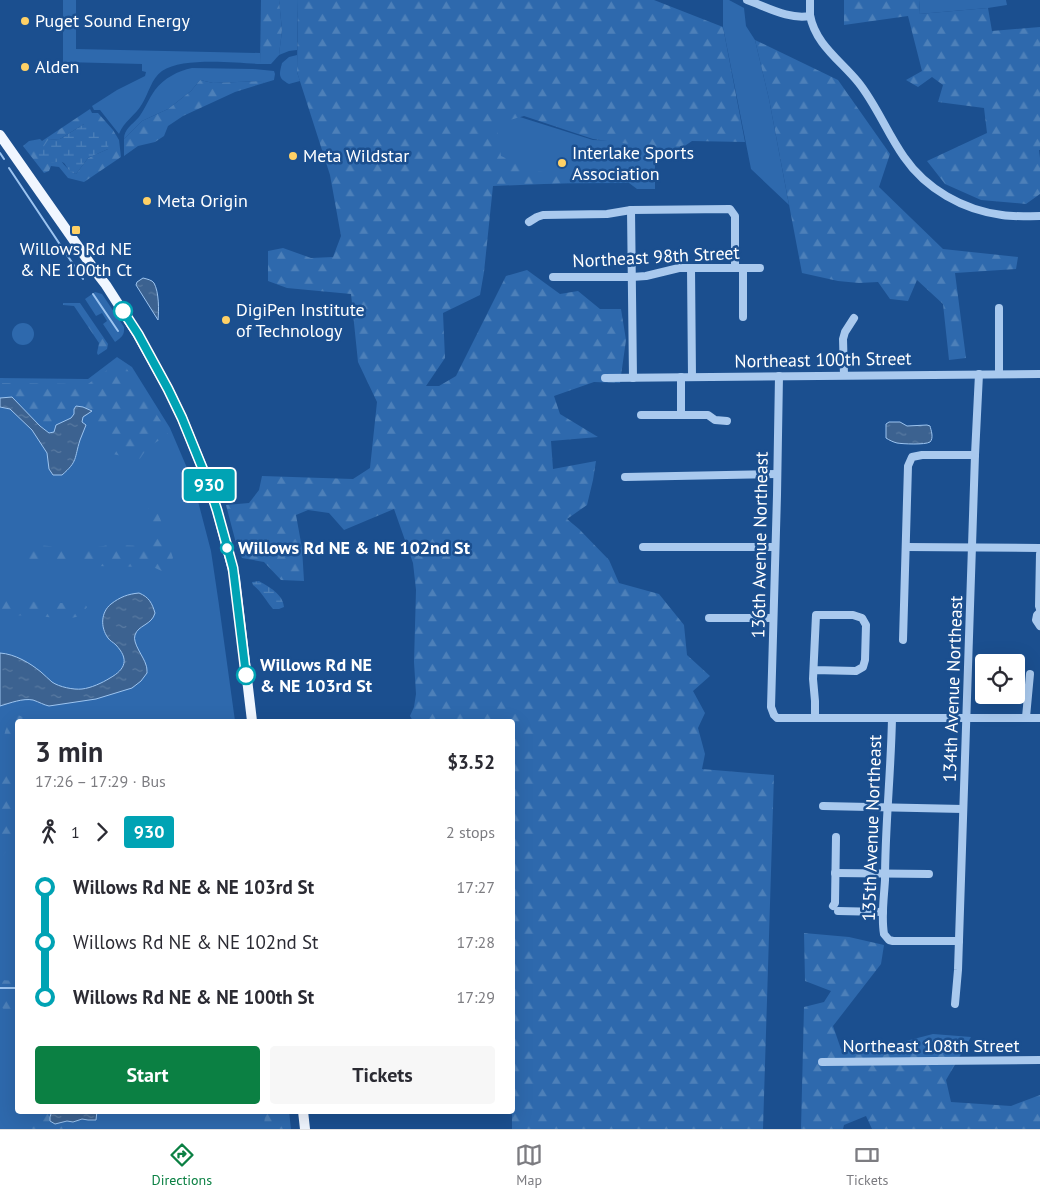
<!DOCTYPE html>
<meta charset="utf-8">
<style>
:root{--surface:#fff;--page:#f7f7f7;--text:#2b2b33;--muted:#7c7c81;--line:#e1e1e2;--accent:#0b8043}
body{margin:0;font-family:"PT Sans",sans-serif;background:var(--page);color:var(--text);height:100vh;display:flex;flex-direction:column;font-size:19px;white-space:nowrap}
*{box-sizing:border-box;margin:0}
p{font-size:16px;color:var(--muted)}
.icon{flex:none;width:28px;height:28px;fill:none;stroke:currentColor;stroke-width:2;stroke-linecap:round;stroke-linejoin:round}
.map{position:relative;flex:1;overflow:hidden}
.drawer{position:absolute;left:15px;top:719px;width:500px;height:395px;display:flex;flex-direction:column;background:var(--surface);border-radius:5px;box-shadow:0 5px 20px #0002}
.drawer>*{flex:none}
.badge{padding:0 10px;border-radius:4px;font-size:18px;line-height:32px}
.fabs{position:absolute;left:975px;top:654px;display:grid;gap:10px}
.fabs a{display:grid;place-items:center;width:50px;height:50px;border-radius:5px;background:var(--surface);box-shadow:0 5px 20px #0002;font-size:25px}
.map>.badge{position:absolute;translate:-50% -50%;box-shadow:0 0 0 2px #fff}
.legs{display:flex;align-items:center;gap:8px;height:55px;padding:0 20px;font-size:16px}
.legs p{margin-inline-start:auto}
.summary{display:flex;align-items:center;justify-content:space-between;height:85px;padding:0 20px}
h1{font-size:28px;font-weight:700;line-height:38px}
.action{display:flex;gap:10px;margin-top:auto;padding:10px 20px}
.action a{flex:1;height:58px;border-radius:5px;background:var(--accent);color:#fff;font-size:20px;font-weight:700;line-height:58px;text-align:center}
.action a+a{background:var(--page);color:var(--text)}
ul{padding:0 20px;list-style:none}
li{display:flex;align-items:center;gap:18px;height:55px;font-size:19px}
li i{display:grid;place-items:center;width:8px;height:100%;margin:0 6px;background:currentColor}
li i::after{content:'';width:12px;height:12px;margin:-6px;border:4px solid;border-radius:50%;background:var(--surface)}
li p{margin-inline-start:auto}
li:first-child i{background:linear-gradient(#0000 50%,currentColor 0)}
li:last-child i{background:linear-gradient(currentColor 50%,#0000 0)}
.menu{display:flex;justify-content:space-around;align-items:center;height:70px;border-top:1px solid var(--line);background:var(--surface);font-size:14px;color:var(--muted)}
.menu a{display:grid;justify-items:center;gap:2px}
.menu .active{color:var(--accent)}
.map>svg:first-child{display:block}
.grass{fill:#2e69ad}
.forest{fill:url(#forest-firs);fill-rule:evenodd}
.wetland{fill:url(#wetland-marsh)}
.water{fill:url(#water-ripples);stroke:#9cc4f0}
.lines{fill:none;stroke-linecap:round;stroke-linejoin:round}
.stream{stroke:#9cc4f0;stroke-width:2}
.minor{stroke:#a9c9ee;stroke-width:8}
.major{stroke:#f0f6ff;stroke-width:10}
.line-1-casing{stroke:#fff;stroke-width:11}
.line-1{stroke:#00a3b4;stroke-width:8}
.poi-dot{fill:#ffd166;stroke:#1b4f8f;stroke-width:2}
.stop-1-dot{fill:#fff;stroke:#00a3b4;stroke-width:2.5}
.labels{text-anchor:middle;stroke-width:5;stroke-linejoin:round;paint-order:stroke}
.poi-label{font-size:18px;fill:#fff;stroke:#1b4f8f;text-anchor:start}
.street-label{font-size:18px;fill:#fff;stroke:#1b4f8f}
.stop-label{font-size:18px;font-weight:bold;fill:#fff;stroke:#1b4f8f;text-anchor:start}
</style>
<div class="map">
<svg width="1040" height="1129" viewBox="0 0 1040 1129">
<defs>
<pattern id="forest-firs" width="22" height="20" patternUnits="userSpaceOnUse" patternTransform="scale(1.25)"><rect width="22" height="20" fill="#2e69ad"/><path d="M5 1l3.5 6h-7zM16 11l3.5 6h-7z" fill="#4d80b9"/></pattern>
<pattern id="wetland-marsh" width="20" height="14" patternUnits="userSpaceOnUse" patternTransform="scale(1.25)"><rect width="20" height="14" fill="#2e69ad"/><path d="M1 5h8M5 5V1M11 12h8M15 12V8" fill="none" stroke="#4d80b9"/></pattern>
<pattern id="water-ripples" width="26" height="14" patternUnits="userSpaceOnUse" patternTransform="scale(1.25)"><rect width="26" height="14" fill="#3c6290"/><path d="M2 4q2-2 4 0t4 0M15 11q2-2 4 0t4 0" fill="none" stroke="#597aa1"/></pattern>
</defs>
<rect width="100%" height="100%" fill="#1b4f8f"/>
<g class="grass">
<path d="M63 0H76V49L260 53V64C235 63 183 57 162 71 151 79 149 93 142 104 135 116 124 121 119 134L100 110H94L92 106 117 90 145 76 146 72 142 71V64L63 62Z"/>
<polygon points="279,0 298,0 297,50 289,51 279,55 282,30"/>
<polygon points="723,0 729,0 744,8 746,26 755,40 769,99 789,205 751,169 723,27"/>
<polygon points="920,0 1006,0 1007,5 988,8 919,14"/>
<path d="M297 55V72L300 81 289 84C278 78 279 75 282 63L289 57Z"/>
<path d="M192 68 253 69 274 71 275 74 274 80 264 83 262 81 213 83 200 80 191 91 168 109 142 121 124 139C124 129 132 125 139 117 145 109 149 98 155 90 164 78 178 71 192 68Z"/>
<polygon points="469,101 593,140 655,142 655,189 637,189 629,183 468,184"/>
<path d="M95 292 102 294 124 327C125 335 121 338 115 342L103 324 107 321 102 313 96 316 85 299Z"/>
<circle cx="23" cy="334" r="11"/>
<polygon points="117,357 132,367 170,428 193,482 211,551 219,605 235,721 18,721 18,1111 289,1111 291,1129 0,1129 0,378 88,379"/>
</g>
<g class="forest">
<polygon points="261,0 279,0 282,30 279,55 271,64 260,64"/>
<polygon points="298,0 654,0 723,27 745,142 692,141 673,154 644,146 593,139 524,116 496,124 501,156 535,171 616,181 493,186 484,272 480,295 443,313 445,358 426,386 439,386 456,376 506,276 527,270 560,294 578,291 600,309 621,309 626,340 620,383 594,382 554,396 560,414 598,437 551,441 553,469 596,461 593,480 587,505 567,519 579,529 609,560 619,583 659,594 684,625 687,655 710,676 693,691 705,713 698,728 705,754 702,769 774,775 763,1129 512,1129 512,721 413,721 410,716 414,707 416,694 414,662 416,590 413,563 394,509 344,530 329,513 308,510 296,515 302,548 304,581 281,580 264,562 242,558 237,547 226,505 249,503 259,490 262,476 353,479 370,468 377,402 358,362 351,294 287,288 268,281 268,251 283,248 311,258 333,257 341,236 330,175 297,72"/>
<polygon points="844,0 920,0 919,14 988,8 992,31 1040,27 1040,150 1039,150 1040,158 1040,194 1026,204 981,200 945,184 927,161 987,133 984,108 938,102 943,85 932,77 918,87 906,80 922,71 908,16 844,25"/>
<polygon points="755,40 838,80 890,154 879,187 943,249 1018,257 1016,269 955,273 966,358 949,360 943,304 917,280 908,301 890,299 878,282 859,283 838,281 802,273 769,99"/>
<polygon points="200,80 213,83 263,81 264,83 235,92 183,116 168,126 164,136 155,142 138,146 124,156 124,139 142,121 168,109 191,91"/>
<path d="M90 109 92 113H98L113 130 119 140 121 157 84 182 68 178 59 167 51 166 49 171 44 173 23 146 29 141 40 139 42 141ZM84 124 108 149 88 158 76 174C65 170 54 151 48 140L60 139Z"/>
<polygon points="63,303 80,303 108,344 107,349 98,355 97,353 99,343 74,306 63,305"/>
<polygon points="121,360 164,426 168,435 148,447 139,460 113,454 112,436 106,425 86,425 82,422 83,417 92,410 74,409 74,414 71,418 56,425 54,432 49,433 16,403 6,389 0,387 0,383 88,384"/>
<path d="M155 505 161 521 173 558 164 572 153 567 94 566 69 563 44 564 29 562 18 557 24 548 32 545 49 546 75 551 109 545 144 546 154 541C153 530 152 522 145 513L150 506Z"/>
<polygon points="0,599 55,603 72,603 82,601 87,607 81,616 66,619 38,616 5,615 0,614"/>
<path d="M15 714 23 717 22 721H18L17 825 15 838 0 860V767L4 768 9 766 12 759 11 752 4 746C3 731 7 726 15 714Z"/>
<polygon points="804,933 849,937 884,945 881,964 833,1026 841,1049 887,1052 906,1041 933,1034 971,1037 946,1080 951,1102 1011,1106 1040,1095 1040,1129 872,1129 866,1116 844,1125 843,1129 801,1129 804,1007 824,1002 831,991 805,981"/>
<polygon points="0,980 17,981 17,1014 8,1013 0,1006"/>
<polygon points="44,1111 99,1111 98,1121 62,1129 30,1129"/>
<polygon points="265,1111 287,1111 290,1129 264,1129"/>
</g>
<g class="wetland">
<path d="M96 123 109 139 108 149 88 158 76 174C61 169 71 158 51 163L38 155 48 140 60 139 84 124Z"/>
<path d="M259 581C269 587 283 594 284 607L279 609H273C266 601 261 591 253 585L252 582Z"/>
</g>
<g class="water">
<path d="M143 278C147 279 152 280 154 283 159 292 159 310 158 320L136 285 137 282Z"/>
<path d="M12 397 40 426 49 433 54 432 56 425 71 418 74 414V409L76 406 83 407 92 411 83 417 82 422 86 425C84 430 82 435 80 440 74 459 78 461 62 475H53L49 469 47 453 32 430 10 409 0 407V398Z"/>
<path d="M889 422H900L907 426 927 425 930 426C931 430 934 438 930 442 925 445 903 444 897 443 893 442 889 440 886 438V424Z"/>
<path d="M139 593C149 597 152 603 155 613 152 625 138 625 135 635 132 643 144 657 146 665 147 667 147 671 147 673L141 681 132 688 96 699 49 706C44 705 39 702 33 700 23 698 10 703 0 706V653C15 654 30 663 41 672 45 675 48 679 52 682 59 687 74 690 82 689 91 688 102 683 110 678 126 669 129 659 116 645 113 642 110 641 108 638 100 627 101 612 111 604 120 597 128 594 139 593Z"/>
<polygon points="52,1111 97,1111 96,1120 88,1120 82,1119 73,1122 67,1121 55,1124 50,1121 50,1117"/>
</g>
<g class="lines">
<g class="stream">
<polyline points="0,153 4,159"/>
<polyline points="9,168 83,279"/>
<polyline points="93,294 118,331"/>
<polyline points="0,988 18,988"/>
</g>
<g class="minor">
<path d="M747 0C767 7 789 20 810 16"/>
<path d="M810 0C810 5 810 10 810 15 815 44 841 61 858 82 876 104 887 133 904 157 926 189 963 210 1002 215 1015 217 1027 216 1040 216"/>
<polyline points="631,210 633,378"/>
<polyline points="529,222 537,217 543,215 607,214 631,210 730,209 735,216 735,268"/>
<polyline points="691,268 692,377"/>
<polyline points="553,277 632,277 646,276 679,268 760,268"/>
<polyline points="999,308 999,374"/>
<polyline points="743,317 743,268"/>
<polyline points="844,375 843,339 845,332 854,318"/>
<polyline points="779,376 777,495 771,707 774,715 777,718 1040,718"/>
<polyline points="681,377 681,414"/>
<polyline points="605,378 1040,374"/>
<polyline points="641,415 708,415 715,420 727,421"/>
<polyline points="625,477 777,474"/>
<polyline points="643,547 775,547"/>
<polyline points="906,547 1040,548"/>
<polyline points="1040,554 1039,606 1040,609"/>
<polyline points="1040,612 1037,615 1036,620 1040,626"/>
<polyline points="709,618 773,618"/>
<polyline points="903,640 908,466 912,457 922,455 975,455"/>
<polyline points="814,670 856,671 863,667 865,660 866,625 862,618 853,615 816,615 813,679 815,701 815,718"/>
<polyline points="1026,717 1030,674"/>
<path d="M892 718C891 772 885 826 885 880 884 898 881 917 884 934L889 940 893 941H959"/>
<polyline points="823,806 963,809"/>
<polyline points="835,873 929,874"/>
<polyline points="833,906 835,903 836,837"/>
<polyline points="838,911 883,912"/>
<polyline points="955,1004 958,970 975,455 979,374"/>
<polyline points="822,1062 1040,1060"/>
</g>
<g class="major">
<polyline points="0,135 96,272 106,285 138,335 168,389 182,418 206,477 217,510 235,578 252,721"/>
<polyline points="303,1111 305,1129"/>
</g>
</g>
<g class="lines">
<defs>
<polyline id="line-1" points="123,311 138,334 168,389 182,418 206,477 217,510 233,568 246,675"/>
</defs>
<use href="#line-1" class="line-1-casing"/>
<use href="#line-1" class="line-1"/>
</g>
<g class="poi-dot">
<circle cx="25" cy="21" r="5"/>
<circle cx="25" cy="67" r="5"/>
<circle cx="293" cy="156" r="5"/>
<circle cx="562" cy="163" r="5"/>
<circle cx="147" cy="201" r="5"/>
<rect x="71" y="225" width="10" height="10" rx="2.5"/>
<circle cx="226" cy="320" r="5"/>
</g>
<g class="stop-1-dot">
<circle cx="123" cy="311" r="9"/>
<circle cx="227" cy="548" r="6"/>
<circle cx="246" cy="675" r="9"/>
</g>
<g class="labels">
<g class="poi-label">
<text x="35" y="27">Puget Sound Energy</text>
<text x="35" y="73">Alden</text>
<text x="572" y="159">Interlake Sports<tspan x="572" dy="21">Association</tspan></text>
<text x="303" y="162">Meta Wildstar</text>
<text x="157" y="207">Meta Origin</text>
<text x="76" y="255" text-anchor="middle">Willows Rd NE<tspan x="76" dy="21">&amp; NE 100th Ct</tspan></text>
<text x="236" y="316">DigiPen Institute<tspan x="236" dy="21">of Technology</tspan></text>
</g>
<g class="street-label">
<text transform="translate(656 257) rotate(-3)" y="6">Northeast 98th Street</text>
<text transform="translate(823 360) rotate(-1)" y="6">Northeast 100th Street</text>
<text transform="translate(760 545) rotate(-89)" y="6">136th Avenue Northeast</text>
<text transform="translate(953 689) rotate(-88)" y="6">134th Avenue Northeast</text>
<text transform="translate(872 828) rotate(-88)" y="6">135th Avenue Northeast</text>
<text x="931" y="1052">Northeast 108th Street</text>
</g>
<g class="stop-label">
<text x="238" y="554">Willows Rd NE &amp; NE 102nd St</text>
<text x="260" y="671">Willows Rd NE<tspan x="260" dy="21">&amp; NE 103rd St</tspan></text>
</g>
</g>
</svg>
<div class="fabs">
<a><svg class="icon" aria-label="locate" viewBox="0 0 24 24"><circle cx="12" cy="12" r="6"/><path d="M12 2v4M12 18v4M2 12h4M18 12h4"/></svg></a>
</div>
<b class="badge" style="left:209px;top:485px;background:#00a3b4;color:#fff">930</b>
<section class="drawer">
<div class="summary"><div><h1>3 min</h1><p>17:26 – 17:29 · Bus</p></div><b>$3.52</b></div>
<div class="legs"><svg class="icon" aria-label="walk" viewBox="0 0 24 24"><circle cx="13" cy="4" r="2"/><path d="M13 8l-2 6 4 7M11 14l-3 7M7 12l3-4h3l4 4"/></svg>1<svg class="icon" aria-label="forward" viewBox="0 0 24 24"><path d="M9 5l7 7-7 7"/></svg><b class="badge" style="background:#00a3b4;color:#fff">930</b><p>2 stops</p></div>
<ul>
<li><i style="color:#00a3b4"></i><b>Willows Rd NE &amp; NE 103rd St</b><p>17:27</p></li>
<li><i style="color:#00a3b4"></i><span>Willows Rd NE &amp; NE 102nd St</span><p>17:28</p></li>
<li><i style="color:#00a3b4"></i><b>Willows Rd NE &amp; NE 100th St</b><p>17:29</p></li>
</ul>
<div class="action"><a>Start</a><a>Tickets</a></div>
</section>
</div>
<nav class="menu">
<a class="active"><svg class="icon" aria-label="directions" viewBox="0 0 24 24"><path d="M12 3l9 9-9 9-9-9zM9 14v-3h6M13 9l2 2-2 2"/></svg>Directions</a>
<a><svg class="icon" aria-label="map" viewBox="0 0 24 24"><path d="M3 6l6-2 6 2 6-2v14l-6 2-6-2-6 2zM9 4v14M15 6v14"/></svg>Map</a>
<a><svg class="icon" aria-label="tickets" viewBox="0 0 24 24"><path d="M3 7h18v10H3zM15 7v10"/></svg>Tickets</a>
</nav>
